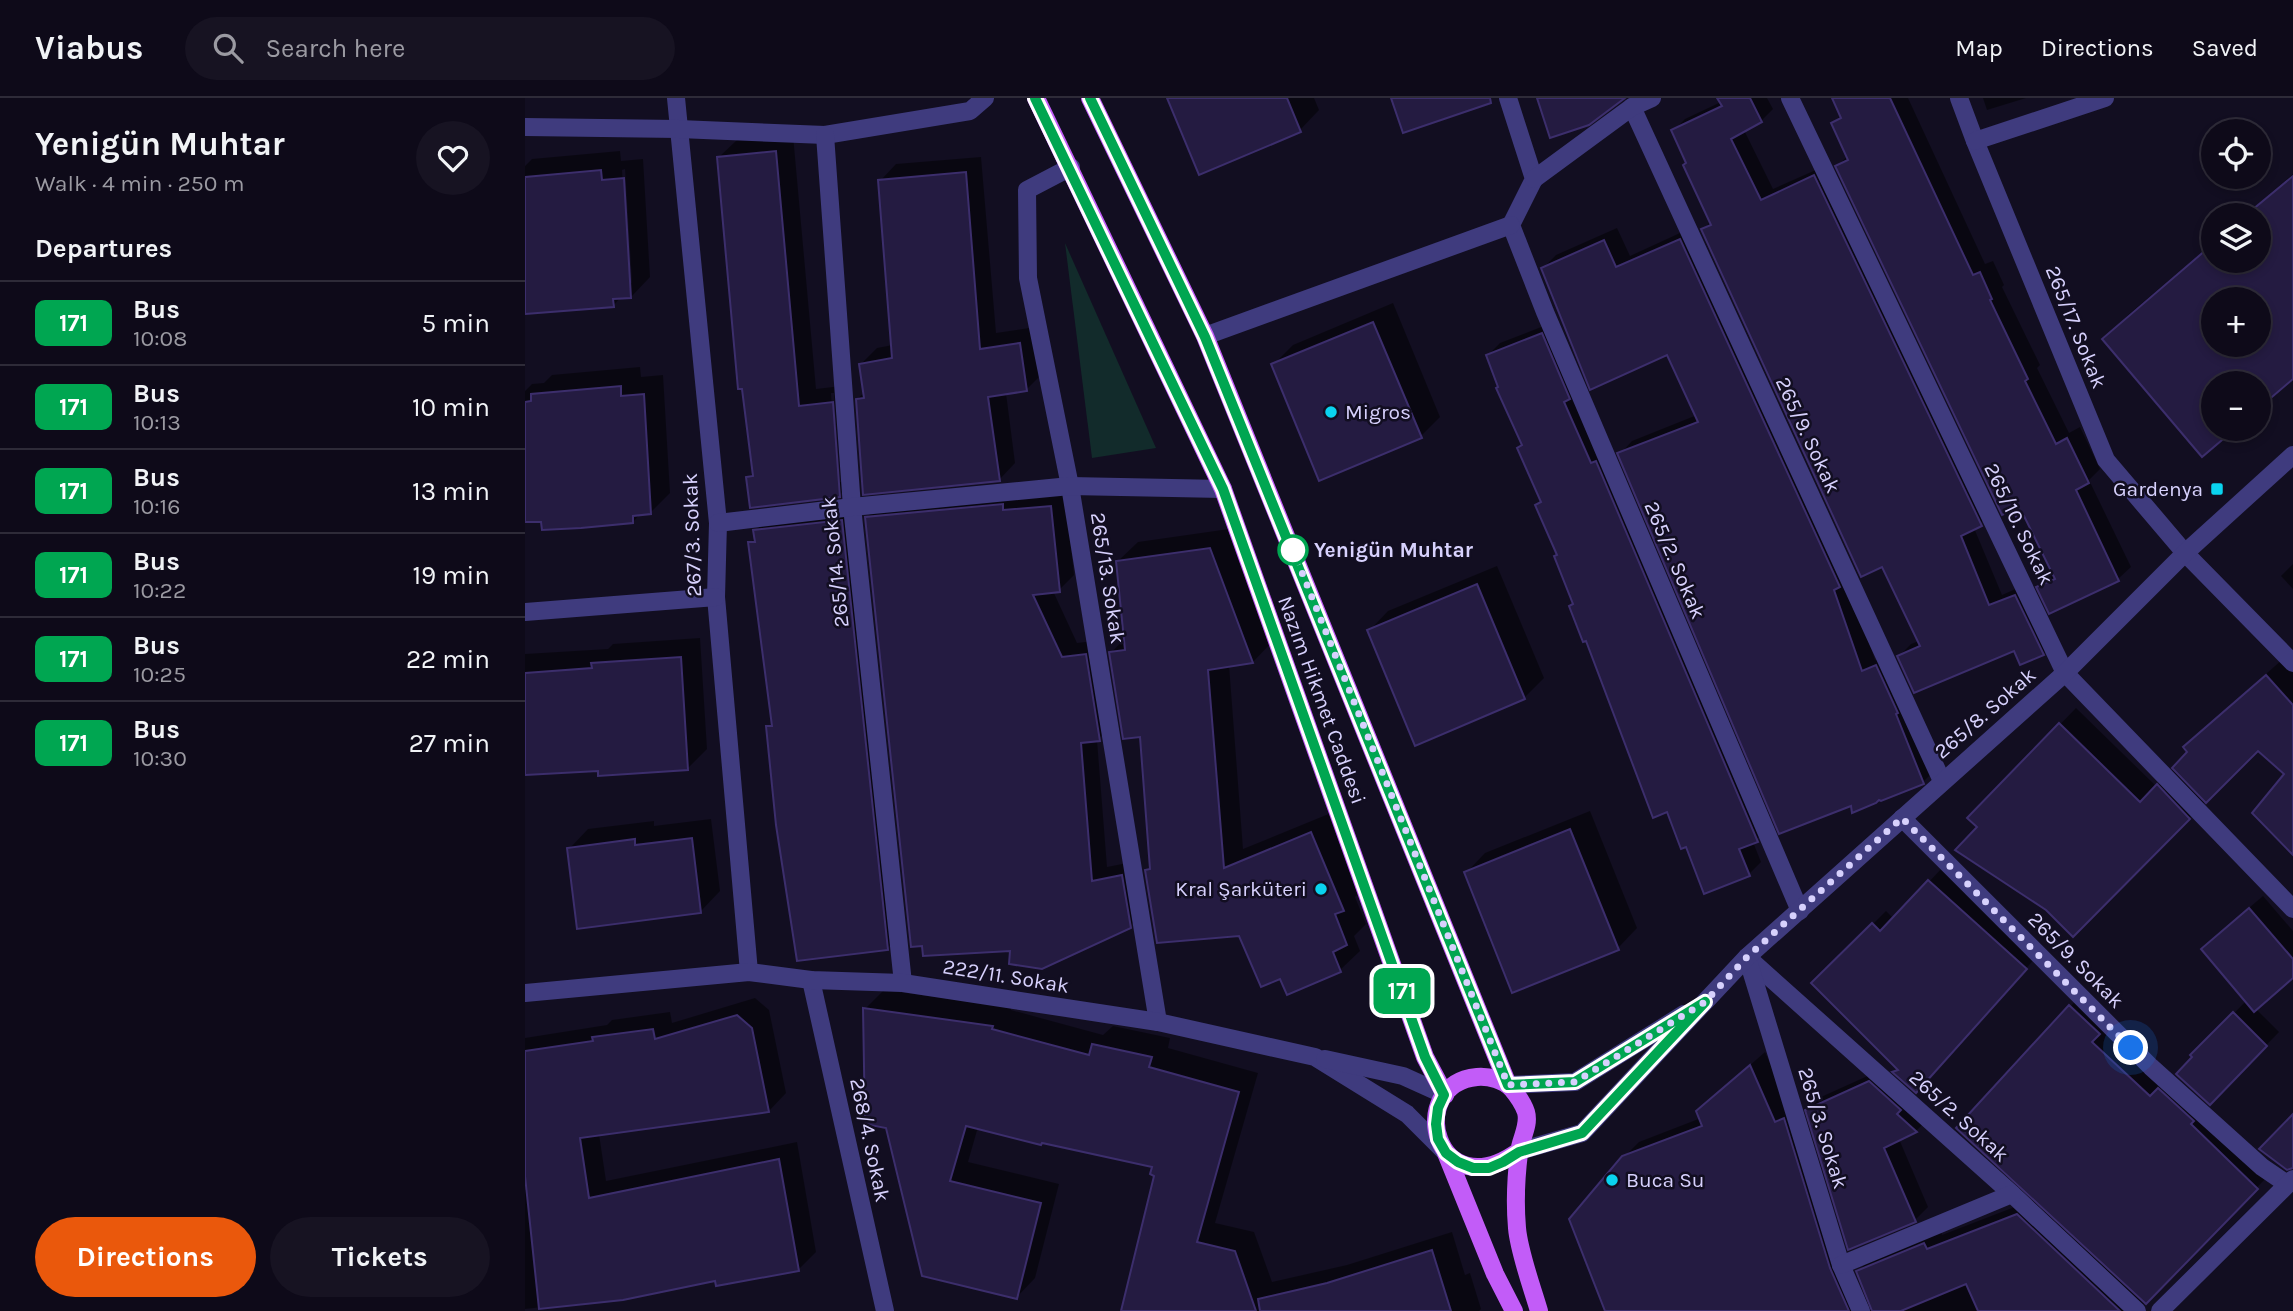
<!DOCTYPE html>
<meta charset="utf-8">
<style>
:root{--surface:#0e0a19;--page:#171322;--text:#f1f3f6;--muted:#9b9aa2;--line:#2e2b38;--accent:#ea580c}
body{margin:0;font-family:Karla,sans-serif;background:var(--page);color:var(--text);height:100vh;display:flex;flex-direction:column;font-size:26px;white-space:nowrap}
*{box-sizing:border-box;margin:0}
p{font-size:23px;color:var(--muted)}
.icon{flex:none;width:38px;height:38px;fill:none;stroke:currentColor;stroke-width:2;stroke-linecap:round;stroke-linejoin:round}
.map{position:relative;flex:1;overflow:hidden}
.side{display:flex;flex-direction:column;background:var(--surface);width:525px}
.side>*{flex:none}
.badge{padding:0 14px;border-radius:10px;font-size:24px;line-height:46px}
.fabs{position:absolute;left:1676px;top:21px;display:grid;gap:14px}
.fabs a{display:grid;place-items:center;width:70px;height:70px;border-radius:50%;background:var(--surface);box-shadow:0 4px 10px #0003,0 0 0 2px var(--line);font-size:35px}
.you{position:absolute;width:35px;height:35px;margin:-18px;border:5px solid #fff;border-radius:50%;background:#1a73e8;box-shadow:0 0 0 10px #1a73e833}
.map>.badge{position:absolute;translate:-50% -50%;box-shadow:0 0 0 4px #fff}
h2{padding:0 35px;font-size:26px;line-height:63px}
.round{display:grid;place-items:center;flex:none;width:74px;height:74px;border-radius:37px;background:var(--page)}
.overview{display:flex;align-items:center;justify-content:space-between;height:119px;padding:0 35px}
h1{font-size:33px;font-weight:700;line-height:52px}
.button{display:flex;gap:14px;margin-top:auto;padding:14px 35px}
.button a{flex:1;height:80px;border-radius:42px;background:var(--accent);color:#fff;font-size:28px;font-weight:700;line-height:80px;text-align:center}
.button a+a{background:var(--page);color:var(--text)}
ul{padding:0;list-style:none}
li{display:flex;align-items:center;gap:21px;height:84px;padding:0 35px;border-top:2px solid var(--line)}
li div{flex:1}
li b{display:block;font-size:26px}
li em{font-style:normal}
li .badge{min-width:77px;font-weight:700;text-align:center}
header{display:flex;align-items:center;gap:42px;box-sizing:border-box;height:98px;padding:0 35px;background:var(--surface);border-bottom:2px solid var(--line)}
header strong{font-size:33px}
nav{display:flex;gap:38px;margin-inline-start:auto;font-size:24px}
.search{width:490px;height:63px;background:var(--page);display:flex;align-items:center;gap:18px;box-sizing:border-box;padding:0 24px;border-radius:38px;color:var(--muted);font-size:26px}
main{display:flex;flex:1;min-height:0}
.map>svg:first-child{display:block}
.green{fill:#122b2b}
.shadow{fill:#0007;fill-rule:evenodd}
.building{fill:#241b41;stroke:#3c2e6c;stroke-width:2;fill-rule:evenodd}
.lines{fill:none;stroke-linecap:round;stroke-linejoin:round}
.minor{stroke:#3f3b7e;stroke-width:18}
.major{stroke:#c25cf8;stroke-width:18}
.line-casing{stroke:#fff;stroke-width:16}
.line{stroke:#00a651;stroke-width:10}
.walk{stroke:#d7d1fd;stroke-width:7;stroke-dasharray:0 12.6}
.poi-dot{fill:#0ad3ef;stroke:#120e21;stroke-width:2.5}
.stop-dot{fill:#fff;stroke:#00a651;stroke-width:3.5}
.labels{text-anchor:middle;stroke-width:5;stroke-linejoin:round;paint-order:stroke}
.street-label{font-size:21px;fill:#d7d1fd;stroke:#120e21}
.poi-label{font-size:21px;fill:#d7d1fd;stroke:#120e21;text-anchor:start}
.stop-label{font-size:21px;font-weight:bold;fill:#d7d1fd;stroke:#120e21;text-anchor:start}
</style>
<header>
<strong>Viabus</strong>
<div class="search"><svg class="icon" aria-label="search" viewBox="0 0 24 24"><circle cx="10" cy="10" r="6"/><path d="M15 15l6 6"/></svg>Search here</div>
<nav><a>Map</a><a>Directions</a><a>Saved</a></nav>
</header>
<main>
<section class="side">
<div class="overview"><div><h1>Yenigün Muhtar</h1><p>Walk · 4 min · 250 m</p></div><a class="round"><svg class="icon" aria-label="heart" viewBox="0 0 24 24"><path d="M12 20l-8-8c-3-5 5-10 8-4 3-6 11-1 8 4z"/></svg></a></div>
<h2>Departures</h2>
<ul>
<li><span class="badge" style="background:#00a651;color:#fff">171</span><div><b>Bus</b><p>10:08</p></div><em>5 min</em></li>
<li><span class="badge" style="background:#00a651;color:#fff">171</span><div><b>Bus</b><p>10:13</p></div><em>10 min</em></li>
<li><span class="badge" style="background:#00a651;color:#fff">171</span><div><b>Bus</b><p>10:16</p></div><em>13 min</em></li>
<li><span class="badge" style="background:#00a651;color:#fff">171</span><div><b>Bus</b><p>10:22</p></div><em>19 min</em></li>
<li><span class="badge" style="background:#00a651;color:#fff">171</span><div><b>Bus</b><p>10:25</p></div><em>22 min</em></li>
<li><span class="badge" style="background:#00a651;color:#fff">171</span><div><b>Bus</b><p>10:30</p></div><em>27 min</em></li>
</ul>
<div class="button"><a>Directions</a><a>Tickets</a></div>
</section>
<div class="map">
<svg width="1768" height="1213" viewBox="0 0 1768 1213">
<rect width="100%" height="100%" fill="#120e21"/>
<polygon class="green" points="540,145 631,350 567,360"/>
<g class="shadow">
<polygon points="644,0 789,0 794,12 775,32"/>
<polygon points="1194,0 1242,0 1248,11 1236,23 1219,32 1248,91 1302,67 1468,414 1449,430 1477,497 1502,486 1530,544 1518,556 1490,550 1374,558 1386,546 1394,543 1357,467 1178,132 1186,123 1163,64 1148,33 1160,21 1196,4"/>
<polygon points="1308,0 1383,0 1460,166 1468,163 1479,187 1477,189 1515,267 1512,270 1544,335 1555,329 1575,371 1564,382 1606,469 1593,481 1525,514 1513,489 1529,476 1500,415 1312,68 1323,58 1308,25 1316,17"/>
<polygon points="1458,0 1501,0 1462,12"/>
<path d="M268 37 291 291 325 287 332 380 314 397 223 380 229 373 194 59 212 42ZM306 295H309L316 384H312Z"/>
<path d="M95 53 96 63 118 61 125 179 106 199H96L88 208 0 214V68L7 61ZM100 71 107 184 104 188 97 72Z"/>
<polygon points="456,59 471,235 511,229 518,275 501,292 481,295 490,365 474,382 332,301 340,294 336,266 352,250 368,247 355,83 371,66"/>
<path d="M1768 76V279L1734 285H1689V331H1707L1677 356 1579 241 1604 216 1689 144V163H1734V117H1720ZM1689 201H1734V247H1689Z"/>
<polygon points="1168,129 1322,480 1350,562 1364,555 1411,671 1398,684 1328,705 1095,356 1107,343 1172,317 1143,255 1018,170 1031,157 1092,130 1105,158"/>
<polygon points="868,205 915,319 896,338 748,267 768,247"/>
<polygon points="1029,224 1244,730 1228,744 1236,764 1224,776 1162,747 1143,712 1046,508 1049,505 1034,456 1012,407 1017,402 994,350 998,346 963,257 975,245"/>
<polygon points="115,269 116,279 138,277 145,395 126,414 116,415 108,424 0,423 0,293 7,286 19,285 27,277"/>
<polygon points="540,393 549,477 534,492 528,493 552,545 576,542 590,626 572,642 582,769 612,763 620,813 605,828 486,851 341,420 356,405"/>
<polygon points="330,409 375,837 362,850 243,629 248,624 225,445 231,439 230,433 243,420"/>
<polygon points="704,431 747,544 728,564 704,567 718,751 806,715 838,791 830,799 841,826 829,838 835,853 815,872 756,879 715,836 622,773 627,768 617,637 586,555 600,540 593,463 613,444"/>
<polygon points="1768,466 1768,491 1756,478"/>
<polygon points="972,468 1019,580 999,600 844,533 863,513"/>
<polygon points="175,540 182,651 162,671 75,671 0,676 0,556 83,551 88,546"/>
<polygon points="1759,560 1768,570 1768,754 1761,676 1733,651 1548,836 1444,720 1551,610 1632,689 1664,654 1678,632"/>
<polygon points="1065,713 1112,830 1093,850 941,775 960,755"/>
<polygon points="186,721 195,793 176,813 44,751 63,731 129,723 129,728"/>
<polygon points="1417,770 1514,856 1404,979 1370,974 1374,970 1289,885 1361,813 1369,821"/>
<polygon points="1738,798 1768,833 1768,878 1730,910 1754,934 1685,1005 1668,957 1722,902 1691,838"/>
<polygon points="359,892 486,909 486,912 578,937 588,928 645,940 643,950 733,975 690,1125 729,1134 747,1184 822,1167 927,1134 940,1177 945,1175 956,1211 954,1213 598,1213 631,1076 629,1068 453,1029 443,1064 534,1086 510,1180 491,1200 399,1177 340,911"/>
<polygon points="1557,896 1744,1077 1612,1213 1082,1213 1098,1060 1114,1044 1176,1020 1189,999 1240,954 1265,1010 1320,1155 1340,1200 1343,1198 1333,1173 1348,1158 1415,1131 1417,1137 1510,1101 1545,909"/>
<polygon points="230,900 244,912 261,995 244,1013 74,1036 81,1083 272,1044 291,1154 273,1172 192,1181 98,1200 0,1211 0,1092 3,1092 0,1072 0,940 82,927 87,922 145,914 147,925"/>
<polygon points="1358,971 1404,1020 1391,1033 1374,1041 1403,1109 1390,1122 1282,1012 1296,999"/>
</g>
<g class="building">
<polygon points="642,0 762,0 776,34 674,77"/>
<polygon points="866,0 965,0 966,5 878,35"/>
<polygon points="1012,0 1100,0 1064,27 1025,40"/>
<polygon points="1192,0 1225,0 1237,24 1206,41 1236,102 1289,77 1457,428 1436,438 1464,507 1490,497 1519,557 1495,567 1489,553 1389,595 1372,558 1395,548 1357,469 1336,479 1176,131 1186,127 1158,67 1161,65 1146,32 1197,8"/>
<polygon points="1307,0 1365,0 1448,177 1455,174 1467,201 1465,202 1503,281 1500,283 1531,346 1542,340 1564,385 1551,392 1594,483 1524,516 1511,489 1530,481 1499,418 1492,421 1488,412 1477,417 1310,68 1323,62 1306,25 1316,20"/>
<polygon points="251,53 274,308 308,304 315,399 225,410 221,379 228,378 217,291 213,291 192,59"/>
<polygon points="76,72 77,82 99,80 106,200 88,201 89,209 0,216 0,79"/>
<polygon points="441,74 455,251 495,245 502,293 463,299 475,383 338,397 331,301 339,300 334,266 367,260 353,82"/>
<path d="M1768 78V281L1734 310V285H1689V331H1710L1677 359 1577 241 1689 145V163H1734V117H1721ZM1689 201H1734V247H1689Z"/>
<polygon points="1155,141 1315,489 1309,492 1337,573 1351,567 1373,615 1371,616 1399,686 1356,703 1354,702 1351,705 1327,715 1326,708 1254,736 1092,355 1173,324 1142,257 1065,292 1016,170 1079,142 1091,169"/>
<polygon points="848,224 897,340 794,383 746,266"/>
<polygon points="1017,235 1045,301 1039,304 1066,365 1071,363 1233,744 1214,751 1225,778 1179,796 1161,749 1156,751 1142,714 1128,720 1061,543 1058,544 1044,508 1048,506 1029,458 1032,457 1010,407 1016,404 992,350 997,347 971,290 973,289 961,257"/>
<polygon points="96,288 96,298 119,296 126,416 108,418 108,425 56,430 17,432 16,424 0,424 0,304 6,303 6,296"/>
<polygon points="478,406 478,412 526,408 535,494 508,497 537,559 561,556 575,643 556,645 567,783 597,777 606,830 517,871 484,866 485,853 398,858 397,848 386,849 340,419"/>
<polygon points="317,422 363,852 272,863 251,727 241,628 247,628 223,444 230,444 228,432"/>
<polygon points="685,450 728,565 683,572 699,770 786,734 819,813 810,816 822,847 808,854 816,874 762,897 755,881 736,889 714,838 632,845 620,772 625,771 615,639 598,641 584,554 600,552 591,463"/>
<polygon points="952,486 1000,601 890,648 842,532"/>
<polygon points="156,559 163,672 73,678 73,673 0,677 0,575 67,570 66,565"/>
<polygon points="1741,577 1768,607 1768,757 1727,715 1759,676 1733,653 1681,705 1647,670 1662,654 1658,649"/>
<polygon points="1534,625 1615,704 1632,686 1665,721 1548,839 1521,812 1430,752 1452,729 1442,720"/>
<polygon points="1045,731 1094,852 987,895 939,774"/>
<polygon points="167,740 176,815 52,831 42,750 110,741 110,747"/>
<polygon points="1403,782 1502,871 1391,995 1367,974 1373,972 1286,885 1347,825 1355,833"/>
<polygon points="1724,810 1768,861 1768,880 1729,914 1676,851"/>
<polygon points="1544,907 1575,936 1567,944 1625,998 1633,990 1669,1023 1666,1026 1733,1091 1621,1206 1431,1030"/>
<polygon points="338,910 468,928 467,931 564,957 567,946 627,959 624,969 714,994 672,1144 710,1153 731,1213 596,1213 629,1078 625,1076 627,1069 517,1045 516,1047 441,1028 425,1083 516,1105 492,1201 397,1178 361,1030 340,1026"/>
<polygon points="1708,914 1742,948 1685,1007 1651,976 1667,959 1665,957"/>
<polygon points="212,917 227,930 244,1014 55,1040 64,1100 254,1061 274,1173 191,1188 190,1183 98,1202 14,1211 0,1078 0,953 68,943 67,939 128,931 130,941"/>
<polygon points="1225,967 1250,1024 1259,1020 1305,1170 1324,1213 1080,1213 1044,1121 1097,1058 1177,1028 1171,1013"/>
<polygon points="1344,983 1376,1012 1372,1016 1392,1034 1359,1050 1391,1124 1323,1152 1280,1012"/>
<polygon points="1768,1016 1768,1070 1762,1072 1734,1051"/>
<polygon points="1492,1116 1595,1213 1453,1213 1441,1186 1376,1213 1347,1213 1331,1173 1399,1145 1402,1151"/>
<polygon points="907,1152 926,1213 735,1213 733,1201 802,1185"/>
</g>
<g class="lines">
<g class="minor">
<polyline points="151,0 193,425 191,499 224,874"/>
<polyline points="983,0 1009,81 986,127 1020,214 1275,813"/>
<polyline points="1265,0 1540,575 1768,811"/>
<polyline points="1434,0 1450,43 1581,362 1660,455 1768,565"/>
<polyline points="1107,9 1417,683"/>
<polyline points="0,29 154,31 300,37 445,13 460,0"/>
<polyline points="300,37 327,409 378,885"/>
<polyline points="1450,43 1580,0"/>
<polyline points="546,69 502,92 503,180 545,388 633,924"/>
<polyline points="1009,81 1107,9 1127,0"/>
<polyline points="680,238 986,127"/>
<polyline points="193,425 327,409 545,388 698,391"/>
<polyline points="0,514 191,499"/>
<polyline points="1377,720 1626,969 1737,1069 1762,1086"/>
<polyline points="1222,859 1487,1096 1612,1213"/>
<polyline points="1222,859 1316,1167 1336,1213"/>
<polyline points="286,882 360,1213"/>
<polyline points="0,895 224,874 286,882 378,885 633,924 790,959 882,1016 921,1055"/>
<polyline points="800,961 878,978 920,997"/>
<polyline points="983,987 1050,984 1159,916"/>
<polyline points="994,1053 1057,1035 1222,859 1540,575 1660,455 1768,357"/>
<polyline points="1316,1167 1487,1096"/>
<polyline points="1635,1213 1768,1081"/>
</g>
<g class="major">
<polyline points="511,0 698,391 900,959 920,997"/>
<polyline points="565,0 680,238 983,987"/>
<path d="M994 1053C910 1113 879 986 952 979 964 978 979 982 987 991 992 997 998 1005 1001 1014 1005 1028 995 1041 994 1055 991 1079 990 1107 992 1130 994 1154 1007 1189 1014 1213"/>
<polyline points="921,1055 970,1176 989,1213"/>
</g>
</g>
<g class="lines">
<defs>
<polyline id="line" points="510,0 698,391 900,959 919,997 913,1010 911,1026 913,1041 921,1055 933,1064 948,1070 964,1070 978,1064 994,1054 1057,1035 1180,904 1050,984 983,987 680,239 565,0"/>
</defs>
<use href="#line" class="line-casing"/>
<use href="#line" class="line"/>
<polyline class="walk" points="768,452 983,987 1050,984 1180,904 1222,859 1377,720 1606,950"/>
</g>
<g class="poi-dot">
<circle cx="806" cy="314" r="7"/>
<rect x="1685" y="384" width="14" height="14" rx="3.5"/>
<circle cx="796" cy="791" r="7"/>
<circle cx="1087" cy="1082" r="7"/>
</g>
<circle class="stop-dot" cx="768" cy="452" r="14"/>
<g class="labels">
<g class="street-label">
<text transform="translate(1551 229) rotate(68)" y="7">265/17. Sokak</text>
<text transform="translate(1283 337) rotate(65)" y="7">265/9. Sokak</text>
<text transform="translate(1494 426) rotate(64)" y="7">265/10. Sokak</text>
<text transform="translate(167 437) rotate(-92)" y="7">267/3. Sokak</text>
<text transform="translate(1150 462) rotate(67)" y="7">265/2. Sokak</text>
<text transform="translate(310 464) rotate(-96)" y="7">265/14. Sokak</text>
<text transform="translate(583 480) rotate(81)" y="7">265/13. Sokak</text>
<text transform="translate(797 602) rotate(70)" y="7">Nazım Hikmet Caddesi</text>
<text transform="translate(1460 615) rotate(-41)" y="7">265/8. Sokak</text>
<text transform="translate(1551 862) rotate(45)" y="7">265/9. Sokak</text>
<text transform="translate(481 878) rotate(9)" y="7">222/11. Sokak</text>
<text transform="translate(1434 1018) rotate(42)" y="7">265/2. Sokak</text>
<text transform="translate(1298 1030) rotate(73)" y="7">265/3. Sokak</text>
<text transform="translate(345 1042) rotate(78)" y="7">268/4. Sokak</text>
</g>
<g class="poi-label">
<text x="820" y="321">Migros</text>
<text x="1678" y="398" text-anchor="end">Gardenya</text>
<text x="782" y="798" text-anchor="end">Kral Şarküteri</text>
<text x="1101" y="1089">Buca Su</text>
</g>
<g class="stop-label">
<text x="789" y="459">Yenigün Muhtar</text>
</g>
</g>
</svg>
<div class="fabs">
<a><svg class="icon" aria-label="locate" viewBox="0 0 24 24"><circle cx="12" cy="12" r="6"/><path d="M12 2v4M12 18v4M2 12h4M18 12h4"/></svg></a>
<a><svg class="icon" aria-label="layers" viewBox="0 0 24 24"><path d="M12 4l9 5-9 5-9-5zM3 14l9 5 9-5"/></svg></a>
<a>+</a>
<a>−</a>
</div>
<div class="you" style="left:1606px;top:950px"></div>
<b class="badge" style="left:877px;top:893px;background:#00a651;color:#fff">171</b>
</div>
</main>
